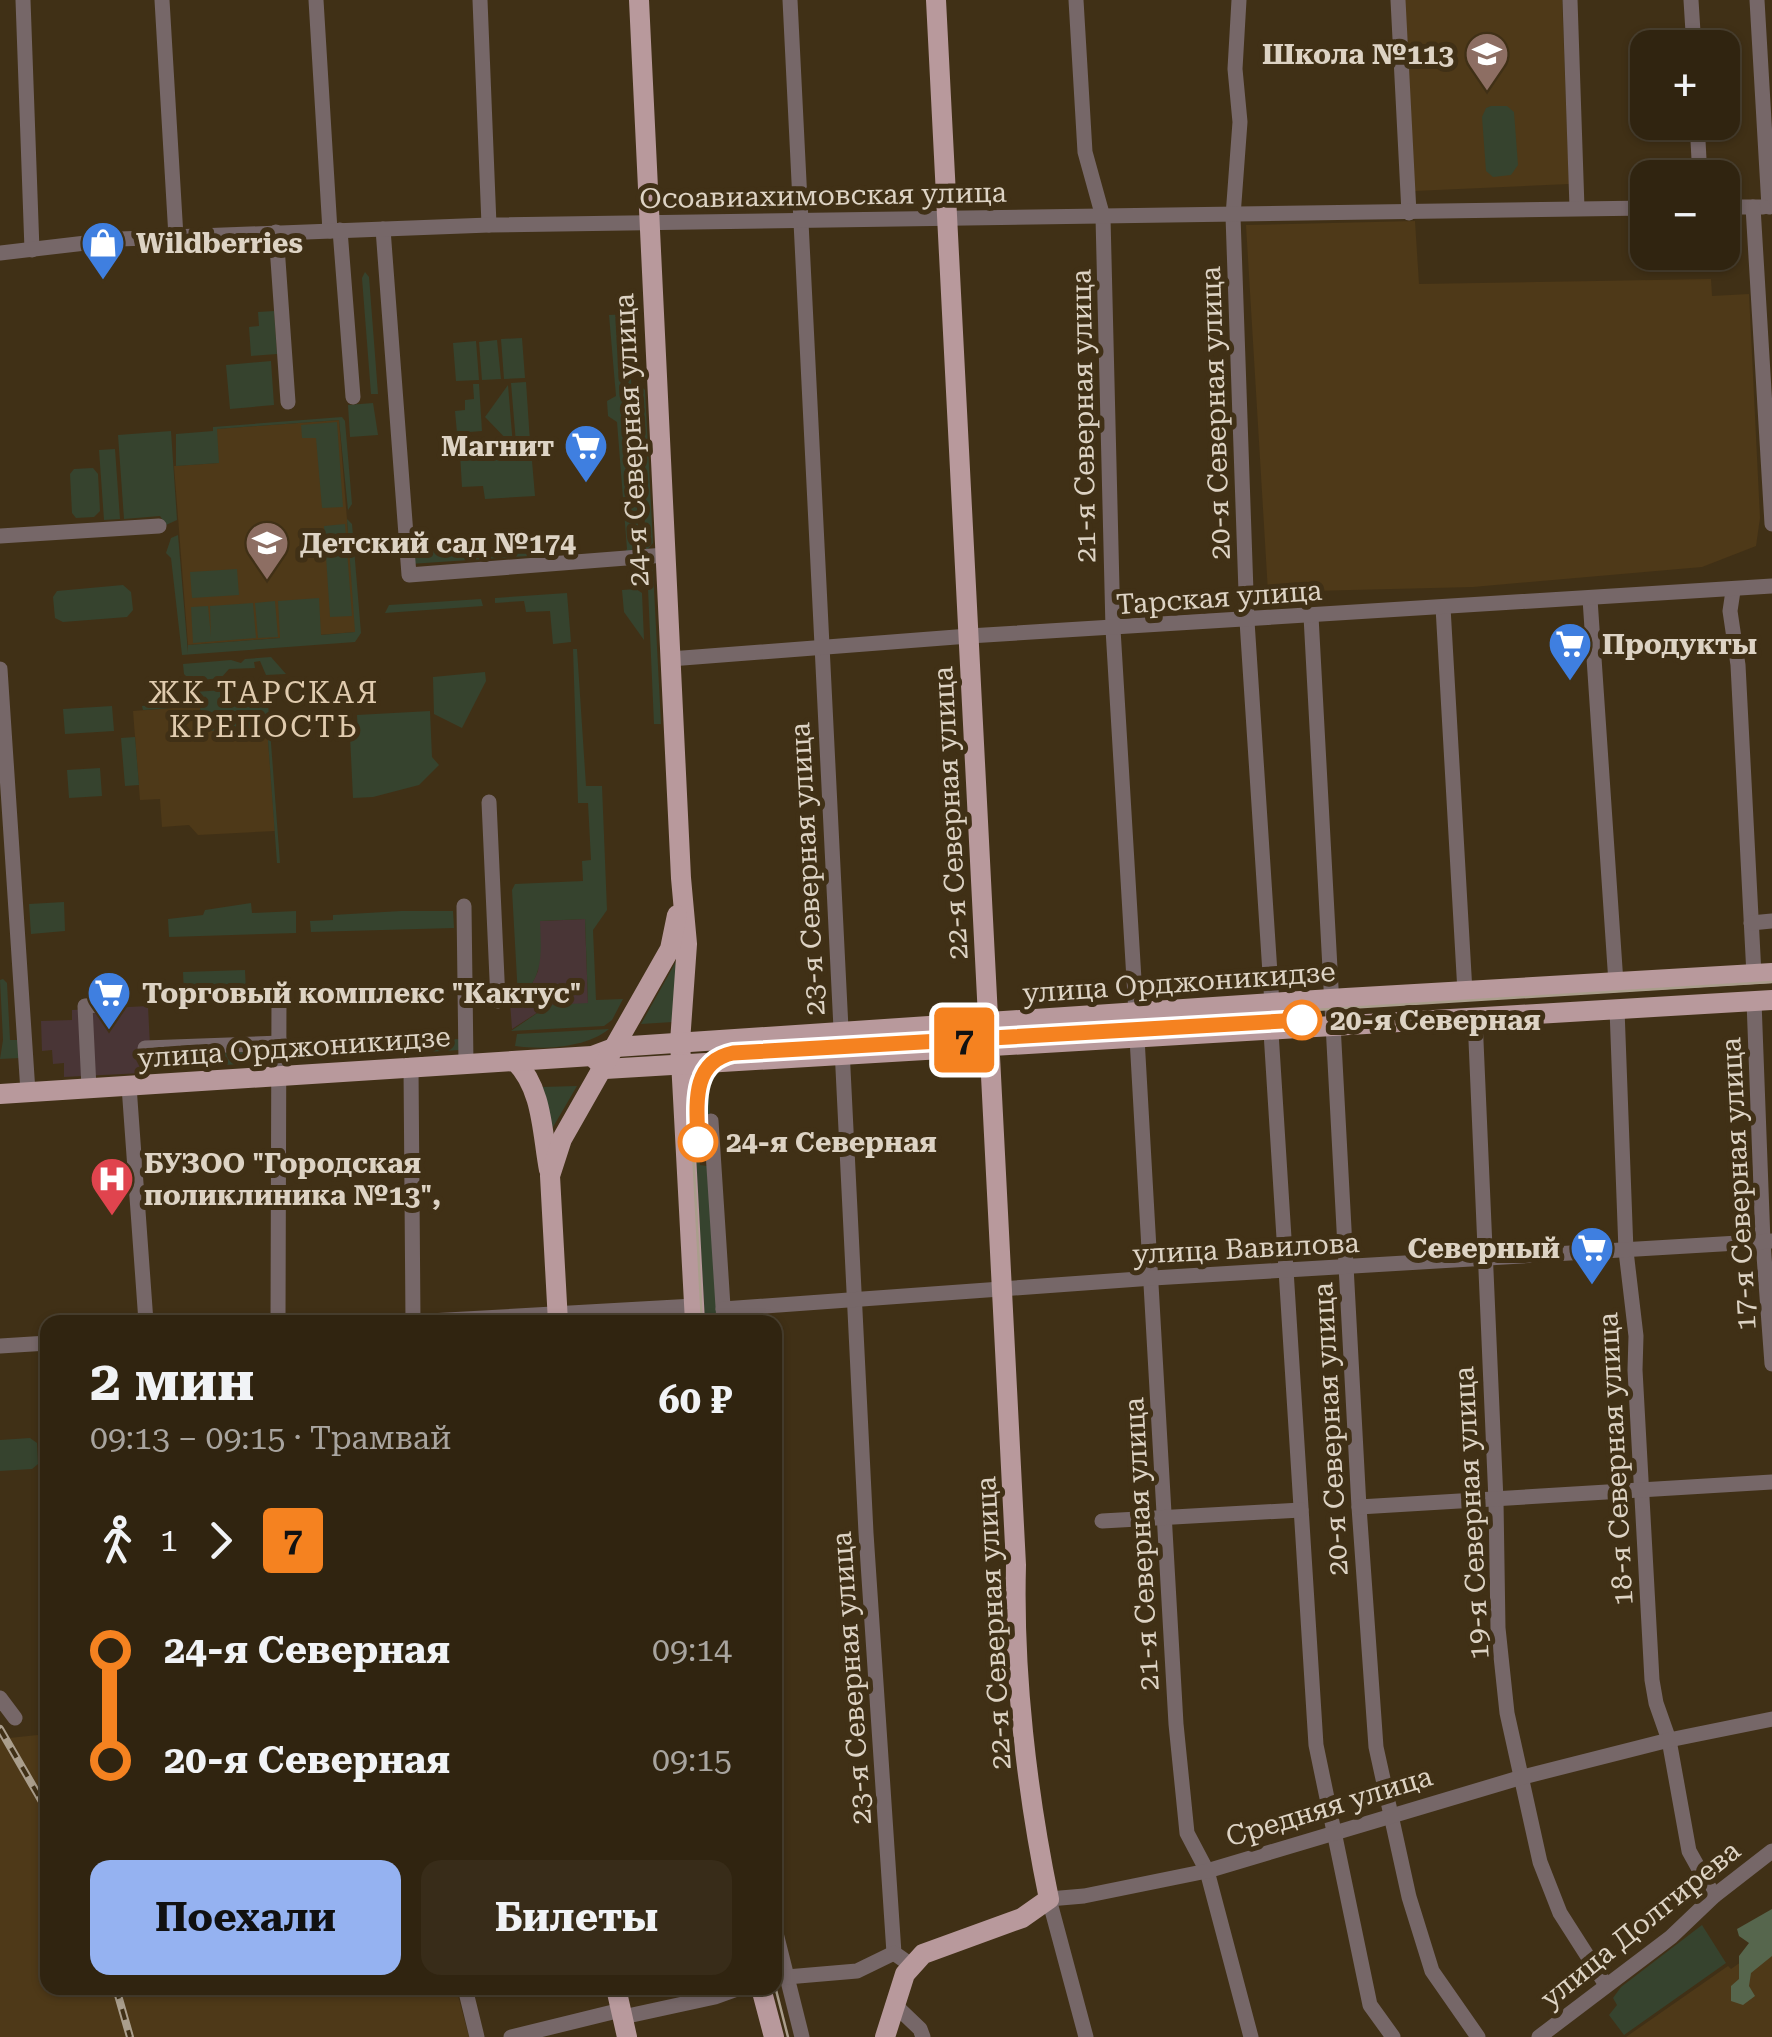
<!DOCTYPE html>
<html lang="ru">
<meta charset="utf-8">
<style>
:root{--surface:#302410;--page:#382c19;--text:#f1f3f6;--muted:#a8a49f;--line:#4b4130;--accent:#95b2f1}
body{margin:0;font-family:"Roboto Serif",serif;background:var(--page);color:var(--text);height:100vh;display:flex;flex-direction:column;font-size:38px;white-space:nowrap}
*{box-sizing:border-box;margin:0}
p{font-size:32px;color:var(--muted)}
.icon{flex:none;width:55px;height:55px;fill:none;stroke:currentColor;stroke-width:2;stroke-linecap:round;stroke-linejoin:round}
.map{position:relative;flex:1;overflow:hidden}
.drawer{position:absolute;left:40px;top:1315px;width:742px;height:680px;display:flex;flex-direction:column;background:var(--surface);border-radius:20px;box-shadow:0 2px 8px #0004,0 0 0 2px var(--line)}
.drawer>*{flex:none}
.badge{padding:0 20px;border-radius:8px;font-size:35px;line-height:65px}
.fabs{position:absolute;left:1630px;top:30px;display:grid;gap:20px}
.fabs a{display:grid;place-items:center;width:110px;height:110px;border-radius:20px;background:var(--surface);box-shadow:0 2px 8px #0004,0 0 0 2px var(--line);font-size:50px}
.map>.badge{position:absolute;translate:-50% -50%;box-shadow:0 0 0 5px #fff}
.legs{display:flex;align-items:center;gap:15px;height:110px;padding:0 50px;font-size:32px}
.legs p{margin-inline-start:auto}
.headline{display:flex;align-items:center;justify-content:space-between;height:170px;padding:0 50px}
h1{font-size:55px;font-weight:700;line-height:75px}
.action{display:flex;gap:20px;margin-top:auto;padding:20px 50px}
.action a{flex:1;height:115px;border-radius:20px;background:var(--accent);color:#111;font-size:40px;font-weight:700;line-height:115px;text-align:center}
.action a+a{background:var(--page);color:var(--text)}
ul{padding:0 50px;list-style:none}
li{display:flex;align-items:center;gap:35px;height:110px;font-size:38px}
li i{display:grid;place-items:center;width:15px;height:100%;margin:0 12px;background:currentColor}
li i::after{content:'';width:25px;height:25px;margin:-12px;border:8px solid;border-radius:50%;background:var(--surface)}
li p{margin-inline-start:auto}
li:first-child i{background:linear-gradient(#0000 50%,currentColor 0)}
li:last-child i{background:linear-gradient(currentColor 50%,#0000 0)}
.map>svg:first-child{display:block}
.commercial{fill:#493536}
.built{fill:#4e3918}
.green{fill:#36432e}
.forest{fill:#56664d}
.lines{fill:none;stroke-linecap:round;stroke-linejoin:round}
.minor{stroke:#766768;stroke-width:15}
.major{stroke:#b8999c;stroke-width:20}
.tram{stroke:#aa9e8c;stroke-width:2.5}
.rail-casing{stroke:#aa9e8c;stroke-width:8}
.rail{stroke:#403016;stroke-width:4;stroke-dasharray:11;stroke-linecap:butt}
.line-1-casing{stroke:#fff;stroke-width:22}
.line-1{stroke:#f58220;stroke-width:15}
.stop-1-dot{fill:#fff;stroke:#f58220;stroke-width:5}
.labels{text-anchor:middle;stroke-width:10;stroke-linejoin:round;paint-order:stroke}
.poi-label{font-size:28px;font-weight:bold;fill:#ddd3c4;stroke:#403016;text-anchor:start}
.street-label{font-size:28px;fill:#ddd3c4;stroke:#403016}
.stop-label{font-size:28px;font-weight:bold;fill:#ddd3c4;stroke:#403016;text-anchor:start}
.neighbourhood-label{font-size:30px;letter-spacing:2.5px;fill:#e0cbae;stroke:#403016}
</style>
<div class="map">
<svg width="1772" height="2037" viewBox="0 0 1772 2037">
<rect width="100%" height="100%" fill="#403016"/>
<g class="commercial">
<polygon points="585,919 588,1004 549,1005 512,1029 510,1002 530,988 538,971 540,921"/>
<polygon points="148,1006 150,1046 141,1047 142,1073 64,1077 64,1063 53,1064 52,1050 42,1051 41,1021 72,1020 72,1010"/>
</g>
<g class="built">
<polygon points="1404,0 1562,0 1569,184 1414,191"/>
<polygon points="1415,221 1419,284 1711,279 1712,296 1749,294 1760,518 1756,546 1702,567 1473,587 1268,592 1246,225"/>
<polygon points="339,420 356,632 188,645 174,466 218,463 216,429"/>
<polygon points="200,706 201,721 208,731 267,726 275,831 198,835 189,825 162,827 160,799 140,800 133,711"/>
<polygon points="47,1734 48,1988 456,1988 469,2037 0,2037 0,1739"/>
<polygon points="1772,1940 1772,2037 1626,2037 1728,1966 1731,1969"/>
</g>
<g class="green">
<polygon points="1491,106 1507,106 1514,112 1518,165 1511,175 1493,177 1486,171 1482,117 1486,108"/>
<polygon points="365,272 369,277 378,394 371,394 362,278"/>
<polygon points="274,311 277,354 251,356 249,327 259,326 258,312"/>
<polygon points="628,314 639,549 624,553 627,549 617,422 608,416 607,401 616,396 609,315"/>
<polygon points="522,338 525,378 504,379 501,339"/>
<polygon points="497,340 501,379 482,380 479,342"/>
<polygon points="476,341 479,380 456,381 453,343"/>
<polygon points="271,361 274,405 230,409 226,365"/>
<polygon points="526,382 530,442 516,443 511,383"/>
<polygon points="473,384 479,384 482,431 457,433 455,411 465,410 465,400 474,399"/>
<polygon points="639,384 645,390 653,543 646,551"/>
<polygon points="508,385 513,446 485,417"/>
<polygon points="373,403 378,435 350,437 348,405"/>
<polygon points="342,417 345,421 352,504 348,510 339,420 217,429 219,463 176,466 176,434 213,431 213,427"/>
<polygon points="337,422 343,507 322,508 316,438 302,438 301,425"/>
<polygon points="171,431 177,520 166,525 160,516 124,519 118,435"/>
<polygon points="115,449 120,519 104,520 99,450"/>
<polygon points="531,449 535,496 485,499 483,486 462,487 460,454"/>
<polygon points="93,468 98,474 100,511 94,517 76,518 72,513 70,474 74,469"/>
<polygon points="347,519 352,524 361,633 355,642 182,655 171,558 166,553 171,538 178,535 188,653 188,645 280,638 278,601 319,598 321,635 355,632"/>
<polygon points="345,524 352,616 330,617 324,526"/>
<polygon points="446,549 447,555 527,550 528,556 410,564 409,552"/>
<polygon points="647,566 653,570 661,724 654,724"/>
<polygon points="237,569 239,595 192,598 190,572"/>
<polygon points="123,585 131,592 133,610 127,617 63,622 55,618 53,597 57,591"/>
<polygon points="636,589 642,593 644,640 624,612 622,590"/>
<polygon points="567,593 571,642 553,644 550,611 526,612 524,601 495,603 495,598"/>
<polygon points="481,599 483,606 385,613 389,605"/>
<polygon points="275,601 278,637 258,638 255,603"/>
<polygon points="253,603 256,638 193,643 191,607 208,606 211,637 210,606"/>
<path d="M573 649H577L586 786H602L607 910 593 930 596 1000 623 999 612 1020 604 1026 511 1031 549 1005 588 1003 585 919 540 921C541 949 545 980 518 997L512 890 515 884 583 881 582 861 591 860 588 803H578Z"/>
<polygon points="271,657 286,674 266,675 260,661 254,662 255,668 229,669 221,678 191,681 184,674 183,664 231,660 241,663 245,659"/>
<polygon points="485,672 486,681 462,728 434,714 433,677"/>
<polygon points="271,687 277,694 268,703 280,863 277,863 267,727 208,731 201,721 200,706 143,710 142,706 187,702 194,692 223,690 231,698 263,696 267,688"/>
<polygon points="112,706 114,731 65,734 63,709"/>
<polygon points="430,711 432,757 439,765 419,785 373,797 353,798 350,736 358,735 357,715"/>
<polygon points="135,737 139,785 125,786 121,738"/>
<polygon points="100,768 102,796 69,798 67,770"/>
<polygon points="64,902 65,931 31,934 29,904"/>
<polygon points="251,903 252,913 296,911 296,933 169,937 168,919 203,915 205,910"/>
<polygon points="401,911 453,911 454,928 311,932 310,921 333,920 333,915"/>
<polygon points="678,958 673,1022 641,1024"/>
<polygon points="245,970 246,992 184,994 183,972"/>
<polygon points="3,979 7,983 10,1040 18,1040 20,1058 0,1059 3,1040 0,980"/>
<path d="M609 1029C586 1048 543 1050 515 1046L517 1034Z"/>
<polygon points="460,1039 459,1050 296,1060 290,1058 287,1047"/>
<polygon points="273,1050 273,1062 148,1070 148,1065 159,1056"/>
<polygon points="702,1081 709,1087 710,1118 705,1129 698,1131 700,1165 707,1166 718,1322 698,1322 692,1105 698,1105"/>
<polygon points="577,1086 553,1127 551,1131 542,1087"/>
<polygon points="30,1438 37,1443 38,1464 32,1469 0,1471 0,1440"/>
<polygon points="1702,1925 1726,1963 1624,2035 1609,2015 1617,2005 1613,1998 1621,1987"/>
</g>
<polygon class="forest" points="1772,1909 1772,1956 1751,1973 1749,1986 1755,1996 1743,2005 1731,2001 1731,1986 1739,1979 1739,1956 1749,1943 1739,1936 1737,1929"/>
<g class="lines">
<g class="minor">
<polyline points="23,0 32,250"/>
<polyline points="162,0 176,237"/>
<polyline points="316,0 330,231"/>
<polyline points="480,0 489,225"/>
<polyline points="790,0 866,1533 894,1953 911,1965"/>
<polyline points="1076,0 1085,152 1103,217 1113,629 1136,1013"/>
<polyline points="1239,0 1235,69 1240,122 1233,216 1247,621 1272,1004"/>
<polyline points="1398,0 1409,213"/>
<polyline points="1570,0 1577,208"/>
<polyline points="1691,0 1694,48"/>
<polyline points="1757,0 1769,207"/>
<polyline points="1697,122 1700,178"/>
<polyline points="1722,207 1763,207"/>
<polyline points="1753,207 1772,524"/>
<polyline points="383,229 409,575 665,555"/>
<polyline points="340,230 353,397"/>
<polyline points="276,232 288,402"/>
<polyline points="0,253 120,239 489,225 1648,208"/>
<polyline points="0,536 159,526"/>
<polyline points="1733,591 1730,611 1738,665 1754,975"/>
<polyline points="1590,599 1616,983"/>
<polyline points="1443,607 1465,992"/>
<polyline points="1311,616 1359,1507 1376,1747 1409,1897 1432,1971 1478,2037"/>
<polyline points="670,659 969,636 1772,586"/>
<polyline points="0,669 28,1092"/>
<polyline points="489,802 498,1001"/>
<polyline points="464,906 466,1064"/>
<polyline points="1751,923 1772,921"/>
<polyline points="1754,1001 1763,1242 1772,1364"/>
<polyline points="1617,1009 1626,1251 1636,1336 1635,1370 1652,1680 1656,1703 1669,1740 1689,1851 1714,1896"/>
<polyline points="1475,1018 1496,1501 1498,1628 1507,1713 1540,1862 1560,1913 1606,1985"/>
<polyline points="1271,1032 1316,1745 1370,2005 1393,2037"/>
<polyline points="1137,1038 1176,1724 1187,1833 1207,1871 1251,2037"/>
<polyline points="145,1048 281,1043"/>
<polyline points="411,1067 413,1322"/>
<polyline points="129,1086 146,1322"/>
<polyline points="89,1088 85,1006 99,1005"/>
<polyline points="711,1121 724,1322"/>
<polyline points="723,1309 1153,1278 1772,1241"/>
<polyline points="278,1322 279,994"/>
<polyline points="411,1322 694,1306"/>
<polyline points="0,1346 48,1343"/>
<polyline points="1359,1507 1772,1482"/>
<polyline points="1102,1521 1301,1510"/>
<polyline points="0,1698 15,1718"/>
<polyline points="775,1929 802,2037"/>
<polyline points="775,1978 857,1971 894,1953"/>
<polyline points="465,1988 477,2037"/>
<polyline points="897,2007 920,2029 923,2037"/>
<polyline points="623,2017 715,1997 740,1988"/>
<polyline points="511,2037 621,2010"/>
<polyline points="1086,2037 1049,1899 1084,1896 1207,1871 1519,1778 1669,1740 1772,1719"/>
<polyline points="1539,2037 1671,1937 1714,1896 1772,1851"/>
</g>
<g class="major">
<polyline points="639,0 681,878 687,944 680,1042 695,1322"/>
<polyline points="592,1056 605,1069 1772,1000"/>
<path d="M515 1061C543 1089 542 1133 549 1170"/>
<polyline points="0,1094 592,1056 616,1047 1346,998 1772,973"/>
<polyline points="558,1322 550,1176 562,1139 670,949 677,915"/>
<polyline points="616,1988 627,2037"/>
<polyline points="761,1988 774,2037"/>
<path d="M885 2037 905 1974 923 1954 1022 1918 1049 1899C1027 1793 1013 1674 1016 1565L936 0"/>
</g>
<g class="tram">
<polyline points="702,1322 690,1093 701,1064 721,1049 841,1039 1772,982"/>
<polyline points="775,1986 788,2037"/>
</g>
<defs>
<g id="rail">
<polyline points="0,1729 48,1812"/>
<polyline points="116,1988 130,2037"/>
</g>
</defs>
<use href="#rail" class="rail-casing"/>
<use href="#rail" class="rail"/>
</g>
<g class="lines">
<defs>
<path id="line-1" d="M698 1142C697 1107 690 1062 733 1053L1302 1020"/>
</defs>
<use href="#line-1" class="line-1-casing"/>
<use href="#line-1" class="line-1"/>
</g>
<defs>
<symbol id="school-pin" viewBox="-11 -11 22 30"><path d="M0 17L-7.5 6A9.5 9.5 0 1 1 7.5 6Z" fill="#8d6e63" stroke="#403016"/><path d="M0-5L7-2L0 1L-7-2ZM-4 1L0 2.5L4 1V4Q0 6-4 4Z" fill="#fff"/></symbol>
<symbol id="shop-pin" viewBox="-11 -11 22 30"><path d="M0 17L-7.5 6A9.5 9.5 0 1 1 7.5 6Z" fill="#3f7fe0" stroke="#403016"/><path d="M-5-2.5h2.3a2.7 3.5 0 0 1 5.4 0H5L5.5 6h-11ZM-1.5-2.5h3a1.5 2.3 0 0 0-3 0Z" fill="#fff"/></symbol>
<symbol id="supermarket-pin" viewBox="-11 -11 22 30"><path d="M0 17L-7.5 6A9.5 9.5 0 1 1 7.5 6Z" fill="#3f7fe0" stroke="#403016"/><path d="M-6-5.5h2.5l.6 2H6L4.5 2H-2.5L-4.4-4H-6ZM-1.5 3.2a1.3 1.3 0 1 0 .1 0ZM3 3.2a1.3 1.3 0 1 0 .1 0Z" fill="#fff"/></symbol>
<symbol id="hospital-pin" viewBox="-11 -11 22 30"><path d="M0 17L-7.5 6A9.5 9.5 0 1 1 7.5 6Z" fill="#e0444e" stroke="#403016"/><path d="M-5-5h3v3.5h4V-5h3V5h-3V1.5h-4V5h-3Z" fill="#fff"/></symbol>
</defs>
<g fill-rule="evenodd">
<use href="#school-pin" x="1462" y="29" width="50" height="68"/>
<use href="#shop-pin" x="78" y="218" width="50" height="68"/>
<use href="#supermarket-pin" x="561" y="421" width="50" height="68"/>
<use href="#school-pin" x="242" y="518" width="50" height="68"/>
<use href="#supermarket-pin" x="1545" y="619" width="50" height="68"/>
<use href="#supermarket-pin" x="84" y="968" width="50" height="68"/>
<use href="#hospital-pin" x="87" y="1154" width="50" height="68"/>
<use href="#supermarket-pin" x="1567" y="1223" width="50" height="68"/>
</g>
<g class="stop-1-dot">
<circle cx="1302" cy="1020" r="18"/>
<circle cx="698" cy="1142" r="18"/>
</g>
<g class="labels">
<g class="poi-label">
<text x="1454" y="64" text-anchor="end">Школа №113</text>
<text x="136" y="253">Wildberries</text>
<text x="554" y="456" text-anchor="end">Магнит</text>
<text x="300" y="553">Детский сад №174</text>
<text x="1602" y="654">Продукты</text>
<text x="142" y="1003">Торговый комплекс "Кактус"</text>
<text x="144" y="1173">БУЗОО "Городская<tspan x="144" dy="32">поликлиника №13",</tspan></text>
<text x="1560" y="1258" text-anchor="end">Северный</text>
</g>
<g class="street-label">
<text transform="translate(823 195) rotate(-1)" y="10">Осоавиахимовская улица</text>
<text transform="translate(1215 413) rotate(-92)" y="10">20-я Северная улица</text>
<text transform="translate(1083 416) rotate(-91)" y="10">21-я Северная улица</text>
<text transform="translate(631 440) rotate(-93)" y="10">24-я Северная улица</text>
<text transform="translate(1219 597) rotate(-4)" y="10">Тарская улица</text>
<text transform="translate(950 813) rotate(-93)" y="10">22-я Северная улица</text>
<text transform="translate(807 869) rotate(-93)" y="10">23-я Северная улица</text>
<text transform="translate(1179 982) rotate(-4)" y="10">улица Орджоникидзе</text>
<text transform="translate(294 1047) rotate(-4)" y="10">улица Орджоникидзе</text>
<text transform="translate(1738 1184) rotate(-93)" y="10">17-я Северная улица</text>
<text transform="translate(1246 1248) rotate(-3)" y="10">улица Вавилова</text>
<text transform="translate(1330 1429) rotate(-93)" y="10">20-я Северная улица</text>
<text transform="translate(1615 1459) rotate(-93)" y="10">18-я Северная улица</text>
<text transform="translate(1471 1513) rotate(-93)" y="10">19-я Северная улица</text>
<text transform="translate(1141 1544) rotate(-93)" y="10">21-я Северная улица</text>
<text transform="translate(993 1623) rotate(-93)" y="10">22-я Северная улица</text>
<text transform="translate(851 1678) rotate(-94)" y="10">23-я Северная улица</text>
<text transform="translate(1329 1806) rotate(-17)" y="10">Средняя улица</text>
<text transform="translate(1640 1924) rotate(-39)" y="10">улица Долгирева</text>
</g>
<g class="stop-label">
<text x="1330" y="1030">20-я Северная</text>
<text x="726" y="1152">24-я Северная</text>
</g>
<g class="neighbourhood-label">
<text x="264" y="703">ЖК ТАРСКАЯ<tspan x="264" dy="34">КРЕПОСТЬ</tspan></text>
</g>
</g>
</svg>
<div class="fabs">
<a>+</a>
<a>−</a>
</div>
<b class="badge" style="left:964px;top:1040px;background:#f58220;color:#111">7</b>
<section class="drawer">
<div class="headline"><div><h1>2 мин</h1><p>09:13 – 09:15 · Трамвай</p></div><b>60 ₽</b></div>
<div class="legs"><svg class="icon" aria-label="walk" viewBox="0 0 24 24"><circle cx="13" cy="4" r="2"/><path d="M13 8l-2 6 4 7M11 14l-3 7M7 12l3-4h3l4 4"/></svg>1<svg class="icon" aria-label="forward" viewBox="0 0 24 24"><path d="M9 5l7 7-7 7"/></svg><b class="badge" style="background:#f58220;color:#111">7</b></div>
<ul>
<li><i style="color:#f58220"></i><b>24-я Северная</b><p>09:14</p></li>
<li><i style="color:#f58220"></i><b>20-я Северная</b><p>09:15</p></li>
</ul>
<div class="action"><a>Поехали</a><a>Билеты</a></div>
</section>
</div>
